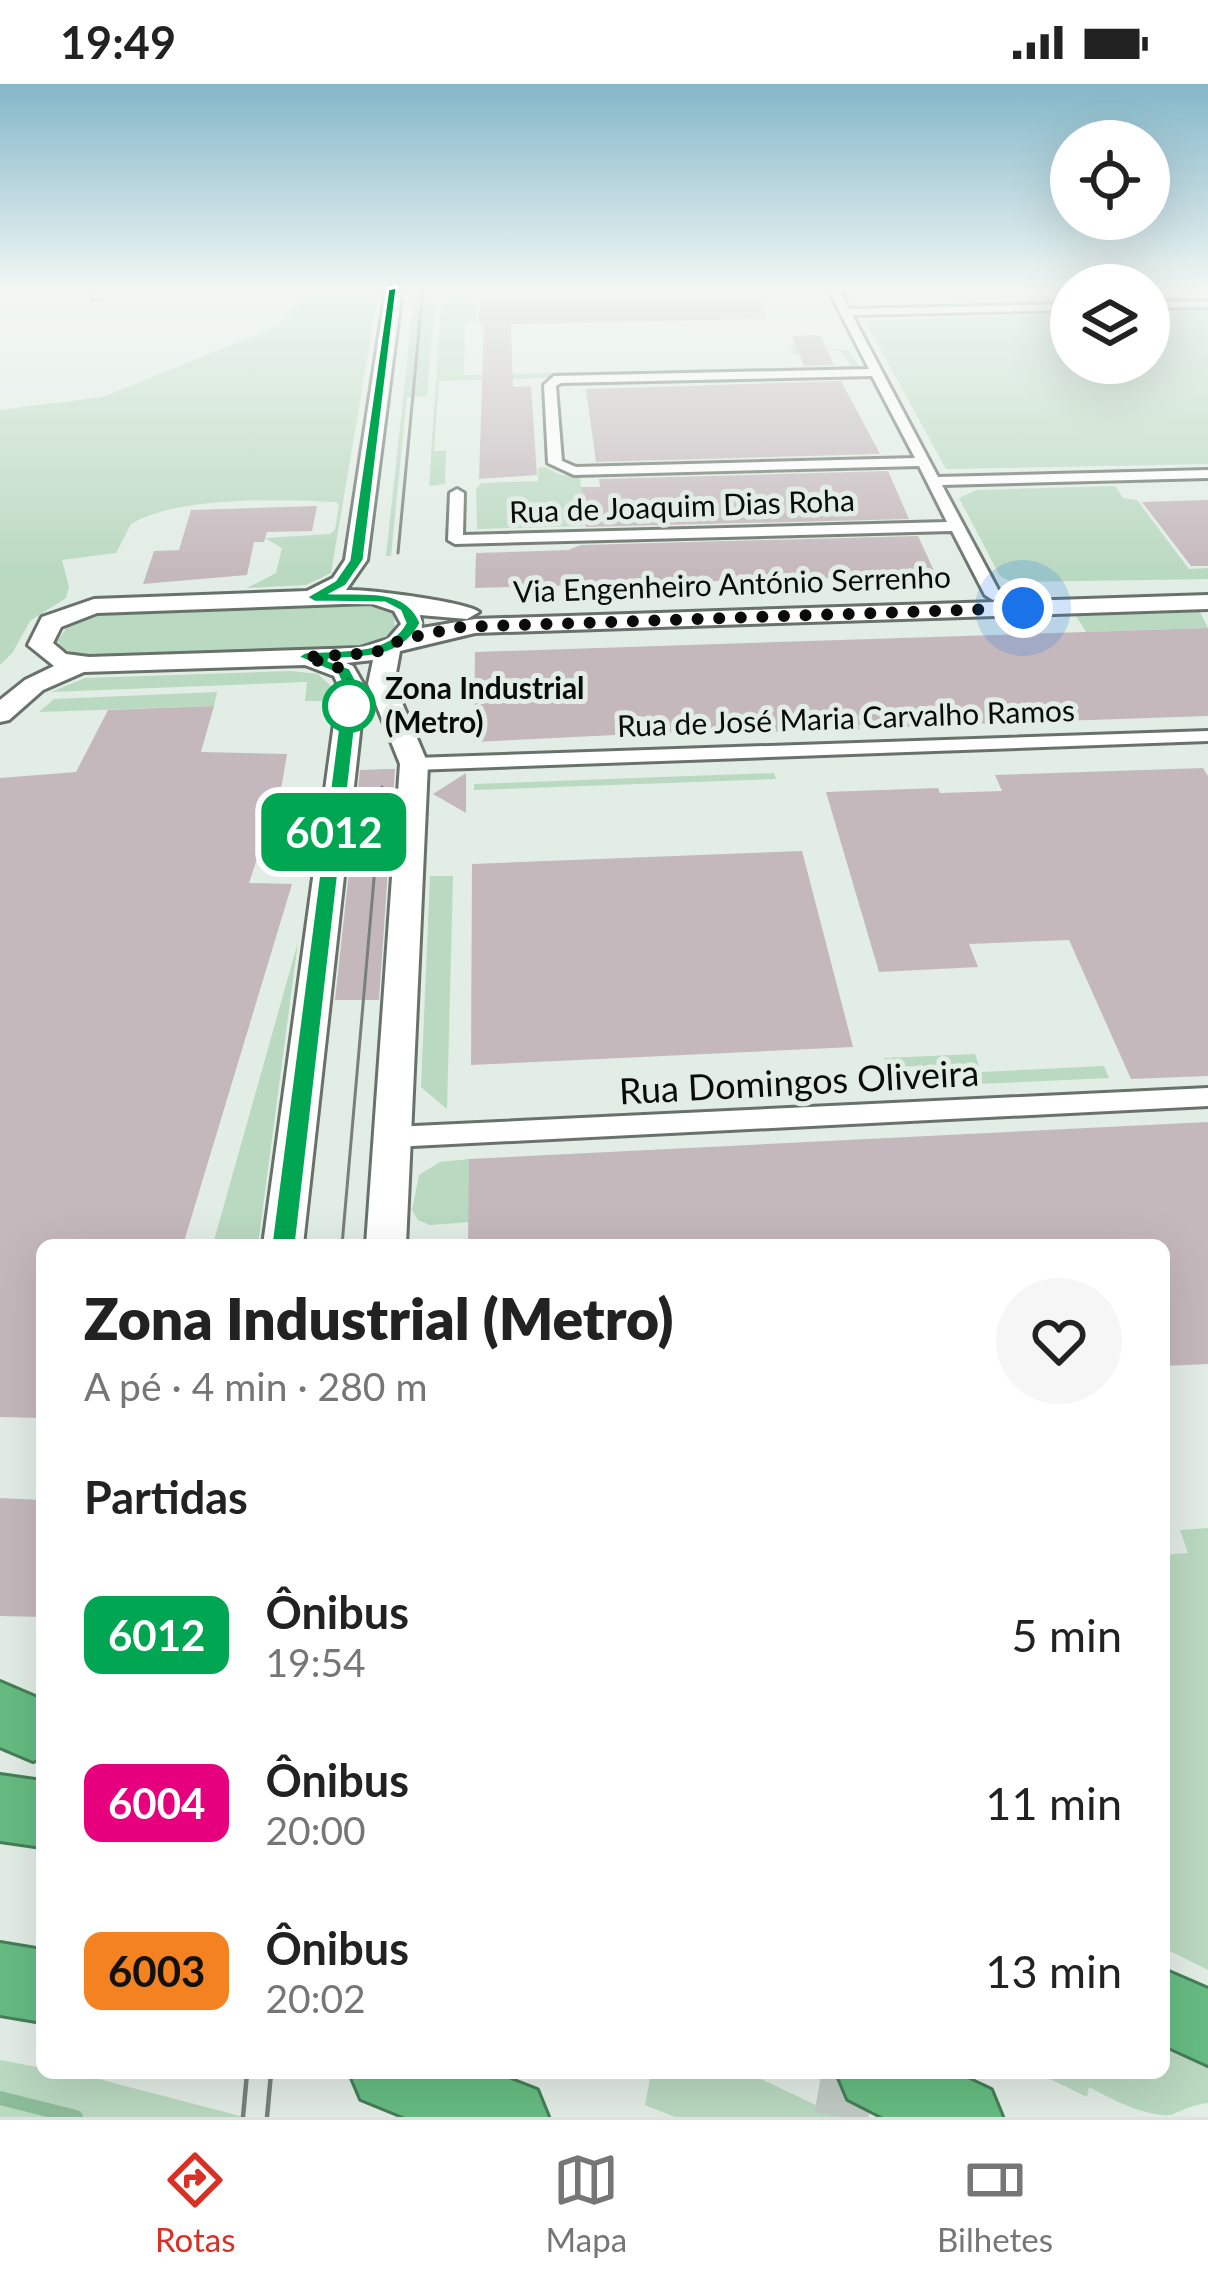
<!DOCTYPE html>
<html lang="pt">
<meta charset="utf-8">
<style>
:root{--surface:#fff;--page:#f6f6f6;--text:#222;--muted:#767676;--line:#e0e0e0;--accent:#d93025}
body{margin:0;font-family:Lato,sans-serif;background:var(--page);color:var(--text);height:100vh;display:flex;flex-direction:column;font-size:45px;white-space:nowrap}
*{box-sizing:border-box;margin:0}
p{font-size:39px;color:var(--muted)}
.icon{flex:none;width:66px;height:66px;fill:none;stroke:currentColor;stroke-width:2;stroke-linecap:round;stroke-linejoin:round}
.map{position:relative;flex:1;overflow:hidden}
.drawer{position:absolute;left:36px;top:1155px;width:1134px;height:840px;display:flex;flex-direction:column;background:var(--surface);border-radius:18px;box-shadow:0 12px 48px #0002}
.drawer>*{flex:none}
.badge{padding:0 24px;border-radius:18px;font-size:42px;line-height:78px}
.tools{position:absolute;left:1050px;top:36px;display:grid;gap:24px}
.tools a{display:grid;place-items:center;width:120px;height:120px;border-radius:50%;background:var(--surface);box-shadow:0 12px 48px #0002;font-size:60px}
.you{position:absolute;width:60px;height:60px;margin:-30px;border:9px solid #fff;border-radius:50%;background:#1a73e8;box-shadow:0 0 0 18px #1a73e833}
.map>.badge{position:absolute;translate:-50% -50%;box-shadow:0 0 0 6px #fff}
h2{padding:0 48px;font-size:45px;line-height:108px}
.round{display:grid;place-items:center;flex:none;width:126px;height:126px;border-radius:63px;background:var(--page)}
.headline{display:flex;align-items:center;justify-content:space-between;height:204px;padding:0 48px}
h1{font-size:57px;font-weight:800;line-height:90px}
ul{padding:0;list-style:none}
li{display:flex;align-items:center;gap:36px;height:168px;padding:0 48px}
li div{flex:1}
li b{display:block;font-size:45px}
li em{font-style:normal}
li .badge{min-width:132px;font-weight:700;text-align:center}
.status{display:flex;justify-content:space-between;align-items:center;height:84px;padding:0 60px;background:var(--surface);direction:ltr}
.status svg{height:33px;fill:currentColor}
.tab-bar{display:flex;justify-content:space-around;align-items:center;height:168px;border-top:3px solid var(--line);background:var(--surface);font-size:33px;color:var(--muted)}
.tab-bar a{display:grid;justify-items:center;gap:6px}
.tab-bar .current{color:var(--accent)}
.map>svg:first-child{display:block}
.green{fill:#bad9c1}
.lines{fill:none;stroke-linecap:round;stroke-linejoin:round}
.stream{stroke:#8dbc9a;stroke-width:14}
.building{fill:#c5b8bd}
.secondary-tunnel{stroke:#c1cbc4;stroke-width:54;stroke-dasharray:54 27;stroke-linecap:butt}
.minor-casing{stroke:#68726a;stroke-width:6}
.secondary-casing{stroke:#68726a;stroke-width:6}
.motorway-casing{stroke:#457e58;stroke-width:6}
.minor{fill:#fff;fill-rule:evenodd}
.secondary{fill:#fff;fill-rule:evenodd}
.motorway{fill:#66bc82;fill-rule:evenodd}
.tram-far1{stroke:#79807b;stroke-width:3}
.tram{stroke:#79807b;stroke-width:4.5}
.line{fill:#00a651;stroke:#fff;stroke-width:3}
.walk{stroke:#090c09;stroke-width:12;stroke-dasharray:0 21.6}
.stop-dot{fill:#fff;stroke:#00a651;stroke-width:6}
.labels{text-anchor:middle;stroke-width:10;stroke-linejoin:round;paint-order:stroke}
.far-street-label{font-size:30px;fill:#090c09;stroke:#e2ede5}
.far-stop-label{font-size:30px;font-weight:bold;fill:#090c09;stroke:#e2ede5;text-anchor:start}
.street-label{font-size:36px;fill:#090c09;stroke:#e2ede5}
</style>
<div class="status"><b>19:49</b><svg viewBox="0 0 49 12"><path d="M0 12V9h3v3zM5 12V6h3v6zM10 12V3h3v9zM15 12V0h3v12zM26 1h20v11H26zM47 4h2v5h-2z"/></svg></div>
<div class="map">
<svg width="1208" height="2033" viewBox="0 0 1208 2033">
<rect width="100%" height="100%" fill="#e2ede5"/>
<g class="green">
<path d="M379 205 331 489 306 501 247 504 276 489 282 464 265 454 330 450 335 446 339 421 336 418C282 415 177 412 131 440L116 469 62 476 69 503 66 514 30 537 13 568 0 581V326L103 313 278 242 301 219 305 206Z"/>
<polygon points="415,205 436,205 427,312 407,313 391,472 386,472"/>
<polygon points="442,205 476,205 476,237 465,238 464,291 851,282 839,266 797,264 799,271 794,271 790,261 848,266 861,285 439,297 434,367 446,367 445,400 429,402"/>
<polygon points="1208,226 1208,380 946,385 865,237 1071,229 1071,279 1149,279 1149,228"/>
<polygon points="545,383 561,391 580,392 585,442 477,445 476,406 481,399 538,397 538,384"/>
<polygon points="1115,402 1123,414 1137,416 1189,485 1208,484 1208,495 1011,498 1000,492 959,414 977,406"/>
<polygon points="361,519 394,530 395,546 374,559 357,562 86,571 65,566 57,557 71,538 105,528"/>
<polygon points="1200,528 1208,544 1086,548 1076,532"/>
<polygon points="290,587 318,590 330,601 329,617 305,617 307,598 51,608 85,594"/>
<polygon points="217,608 214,622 39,628 54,615"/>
<polygon points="774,689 776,695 474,706 474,700"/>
<polygon points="430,792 453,792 447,1025 421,1003"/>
<polygon points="298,858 258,1161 213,1161 213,1160"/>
<polygon points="975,970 981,988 1104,982 1109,994 933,1002 926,982 886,983 884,974"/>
<polygon points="469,1075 469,1138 430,1141 418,1136 412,1126 419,1091 440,1078"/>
<polygon points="1208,1444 1208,1886 1164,1864 1164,1471 1188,1469 1180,1446"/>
<path d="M1164 1965 1208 1984V2019C1192 2021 1185 2025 1171 2031 1146 2033 1111 2015 1089 2003L1087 2013 1038 1989H1164Z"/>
<polygon points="0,1976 42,1984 42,1989 91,1993 244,2033 0,2033"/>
<polygon points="651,1989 748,1989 841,2033 675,2033 645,2021"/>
</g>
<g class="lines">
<polyline class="stream" points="0,2014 76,2033"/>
</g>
<g class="building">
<polygon points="480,205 755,205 767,235 511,240 513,303 531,302 537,391 479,395 484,241 479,241"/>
<polygon points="820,251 834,281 804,282 792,252"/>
<polygon points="841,297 880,370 596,378 586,305"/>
<polygon points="888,387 909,435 586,443 581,403 600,403 599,395"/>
<polygon points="1208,416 1208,482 1191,482 1142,418"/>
<polygon points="317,422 312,447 267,448 264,458 254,458 247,491 143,500 154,467 179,466 191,426"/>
<polygon points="918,452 936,491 475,504 476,469 568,466 581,461"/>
<polygon points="1208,544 1208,632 942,641 937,632 909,643 895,640 858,641 860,645 759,648 758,644 474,658 475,568"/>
<polygon points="214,622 201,668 287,670 282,700 249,799 292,800 183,1161 42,1161 42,1334 0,1333 0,694 76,688 108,626"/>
<polygon points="1203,684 1208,692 1208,992 1131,995 1069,856 969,860 978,883 879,888 826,708 938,704 940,709 1002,707 995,691"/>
<polygon points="386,685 395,685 379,916 335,916 360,686"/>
<polygon points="466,689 466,729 433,710"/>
<polygon points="802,767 853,963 471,981 472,780"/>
<polygon points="1208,1038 1208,1280 1164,1282 1164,1161 468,1161 469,1075"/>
<polygon points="0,1414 42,1416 42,1533 0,1532"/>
</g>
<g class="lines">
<polyline class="secondary-tunnel" points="841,2033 849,1989"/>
<defs>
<g id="minor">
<polygon points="92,205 102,205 101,214 93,214"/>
<path d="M828 205H839L849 225 1071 220V226L852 231 938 393 1208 386V394L942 401 1001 511 993 516 985 511 952 447 455 460 448 456 450 409 457 405 464 409 463 451 947 438 919 382 574 391 548 379 544 301 554 292 869 285ZM872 292 915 374 576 383 562 377 556 302 561 299Z"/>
<polygon points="1208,217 1208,223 1149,224 1149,218"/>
<polygon points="1208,647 1208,657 414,686 405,680 414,674"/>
<polygon points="1208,1004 1208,1022 393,1063 384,1060 381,1053 384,1046 393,1043"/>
</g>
<path id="secondary" d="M386 205H402L367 476 346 506C366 505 468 518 479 528L467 535 420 531 422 544 475 535 1208 511V525L475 549 400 567 394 600 428 680 406 1161H366L400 680 368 600 373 576 346 579 353 582 365 603 303 1161H263L339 603 334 592 305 581 84 588 43 606 9 636 0 638V616L25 596 54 582 28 561 42 533 94 515 307 507 333 494 345 476ZM370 519 394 527 401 540 388 555 360 564 89 573 66 570 53 559 61 543 97 529Z"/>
<g id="motorway">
<polygon points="0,1598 42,1616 42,1673 33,1677 0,1663"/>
<polygon points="0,1691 42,1697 42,1763 0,1757"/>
<polygon points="0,1859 42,1866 42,1938 0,1931"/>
<polygon points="1164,1886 1208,1905 1208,1981 1164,1961"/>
<polygon points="350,1989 493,1989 537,2006 548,2033 405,2033 361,2015"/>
<polygon points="837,1989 955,1989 991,2006 1002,2033 883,2033 848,2015"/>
</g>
</defs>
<use href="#minor" class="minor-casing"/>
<use href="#secondary" class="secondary-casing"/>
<use href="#motorway" class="motorway-casing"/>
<use href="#minor" class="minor"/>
<use href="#secondary" class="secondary"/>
<use href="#motorway" class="motorway"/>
<g class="tram-far1">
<polyline points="398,469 423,205"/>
<polyline points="342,1161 382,703"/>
</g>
<g class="tram">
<polyline points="243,2033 247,1989"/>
<polyline points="267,2033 271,1989"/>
</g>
</g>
<linearGradient id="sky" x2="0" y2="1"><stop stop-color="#83b7c9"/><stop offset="0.42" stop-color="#f2f7f3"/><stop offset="1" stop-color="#f2f7f3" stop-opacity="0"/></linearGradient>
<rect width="1208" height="490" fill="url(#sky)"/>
<path class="line" d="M397 203 364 476 346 502 333 509C368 510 406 503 421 539 402 576 365 573 328 576L350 584 360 603 296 1161 283 1172 271 1161 343 603 337 590 297 573 305 568C337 565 388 571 405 539L400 527 385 519 314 518 306 513 335 496 349 476 388 205Z"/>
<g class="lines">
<polyline class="walk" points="349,622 348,592 336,582 305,573 374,569 403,555 461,543 1023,524"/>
</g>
<circle class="stop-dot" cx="349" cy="622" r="24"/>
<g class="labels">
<g class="far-street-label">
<text transform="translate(682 423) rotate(-2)" y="10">Rua de Joaquim Dias Roha</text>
<text transform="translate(732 501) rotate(-2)" y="10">Via Engenheiro António Serrenho</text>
<text transform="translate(846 635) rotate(-2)" y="10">Rua de José Maria Carvalho Ramos</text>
</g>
<g class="far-stop-label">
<text x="385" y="615">Zona Industrial<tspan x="385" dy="34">(Metro)</tspan></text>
</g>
<g class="street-label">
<text transform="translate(799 998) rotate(-3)" y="13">Rua Domingos Oliveira</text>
</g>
</g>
</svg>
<div class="tools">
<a><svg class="icon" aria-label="locate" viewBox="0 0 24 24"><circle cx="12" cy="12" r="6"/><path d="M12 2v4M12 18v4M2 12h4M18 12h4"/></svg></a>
<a><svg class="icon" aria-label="layers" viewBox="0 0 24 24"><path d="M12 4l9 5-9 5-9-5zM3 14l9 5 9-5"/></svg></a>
</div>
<div class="you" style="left:1023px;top:524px"></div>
<b class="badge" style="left:334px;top:748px;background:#00a651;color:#fff">6012</b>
<section class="drawer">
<div class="headline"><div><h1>Zona Industrial (Metro)</h1><p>A pé · 4 min · 280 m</p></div><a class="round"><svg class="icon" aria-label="heart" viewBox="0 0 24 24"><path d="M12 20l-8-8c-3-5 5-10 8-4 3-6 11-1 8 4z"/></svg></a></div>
<h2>Partidas</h2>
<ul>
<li><span class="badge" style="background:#00a651;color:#fff">6012</span><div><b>Ônibus</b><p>19:54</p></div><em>5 min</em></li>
<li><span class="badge" style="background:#e6007e;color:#fff">6004</span><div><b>Ônibus</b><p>20:00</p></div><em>11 min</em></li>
<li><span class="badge" style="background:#f58220;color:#111">6003</span><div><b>Ônibus</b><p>20:02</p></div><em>13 min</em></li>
</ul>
</section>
</div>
<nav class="tab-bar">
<a class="current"><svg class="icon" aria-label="directions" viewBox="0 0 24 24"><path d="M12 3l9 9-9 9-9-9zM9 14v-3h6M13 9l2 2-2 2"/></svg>Rotas</a>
<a><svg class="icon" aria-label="map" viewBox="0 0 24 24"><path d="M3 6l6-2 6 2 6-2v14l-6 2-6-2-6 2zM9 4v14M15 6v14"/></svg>Mapa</a>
<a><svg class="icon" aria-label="tickets" viewBox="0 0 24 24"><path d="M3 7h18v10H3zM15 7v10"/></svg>Bilhetes</a>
</nav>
